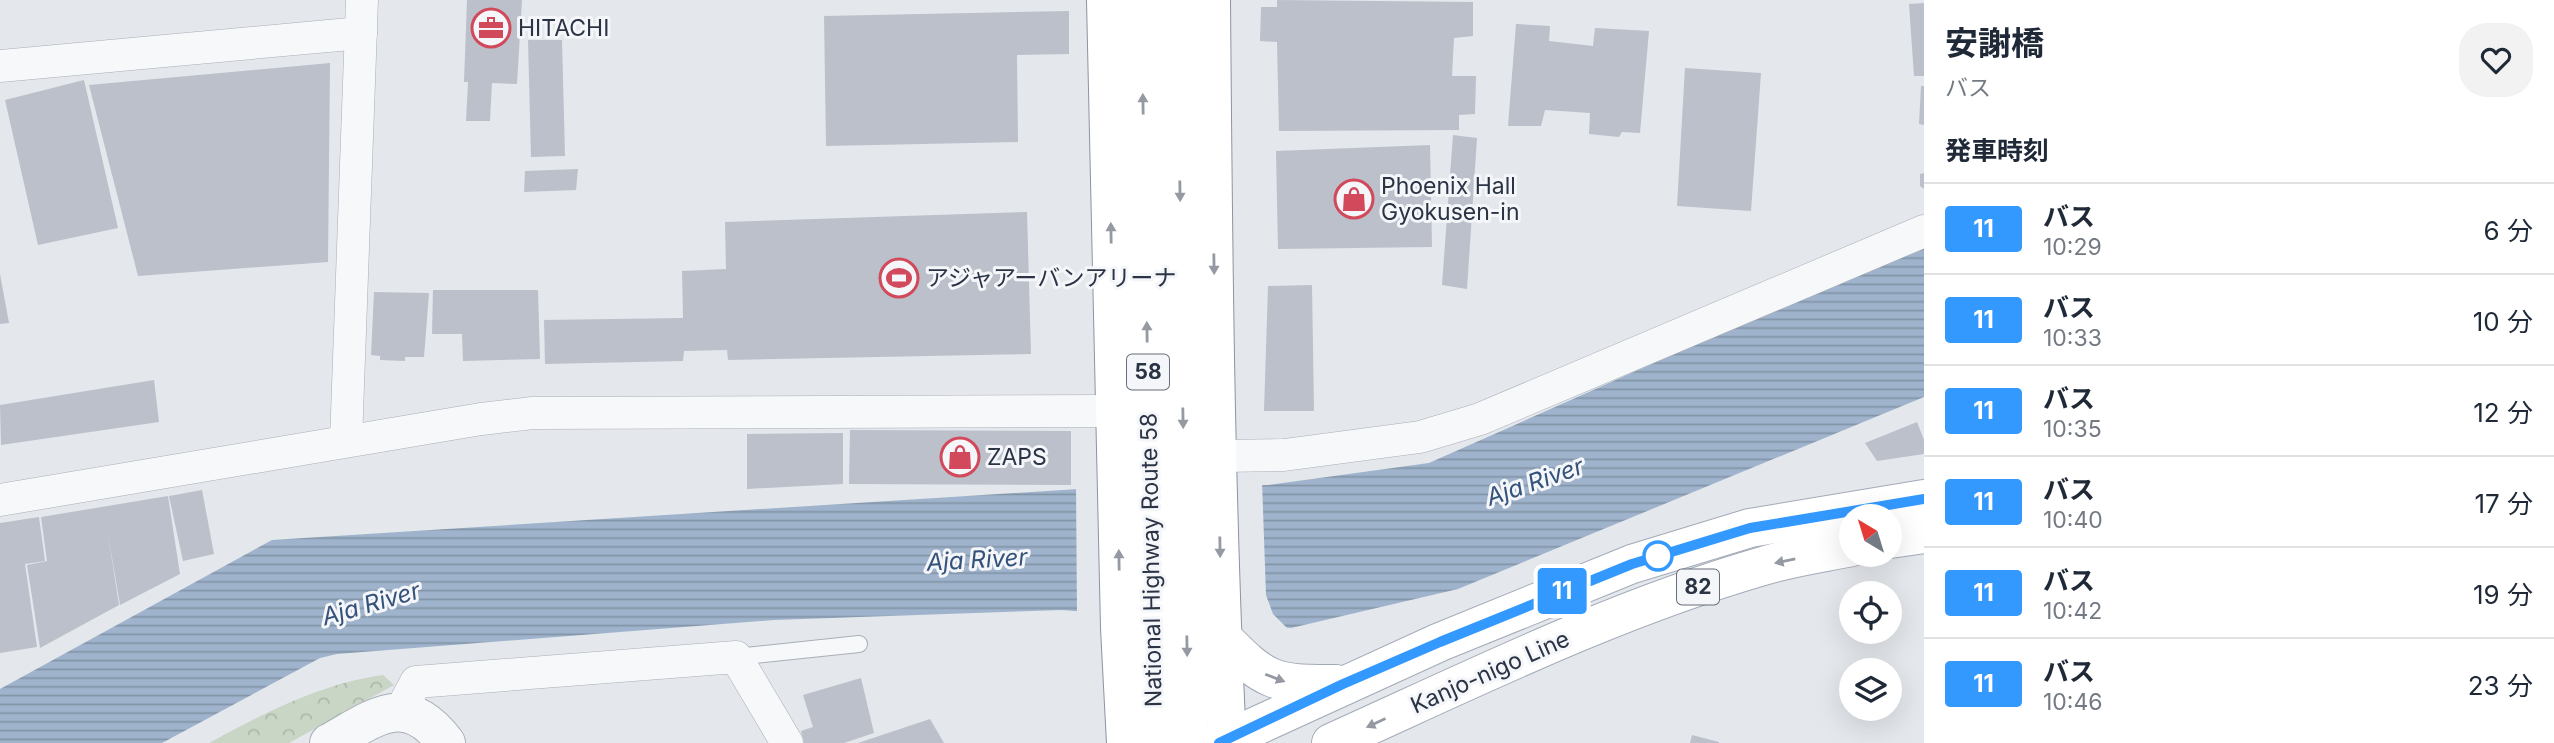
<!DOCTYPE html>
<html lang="ja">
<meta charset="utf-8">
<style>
:root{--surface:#fff;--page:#f2f2f3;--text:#1f2937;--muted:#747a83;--line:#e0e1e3}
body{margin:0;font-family:Inter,"Noto Sans JP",sans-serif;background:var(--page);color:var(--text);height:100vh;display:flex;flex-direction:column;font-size:26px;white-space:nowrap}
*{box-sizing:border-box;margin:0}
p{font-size:23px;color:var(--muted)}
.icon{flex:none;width:38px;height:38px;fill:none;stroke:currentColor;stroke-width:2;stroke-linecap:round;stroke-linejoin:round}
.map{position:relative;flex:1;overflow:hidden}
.drawer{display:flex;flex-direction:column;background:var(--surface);width:630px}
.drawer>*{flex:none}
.badge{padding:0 14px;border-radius:5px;font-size:24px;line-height:46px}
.needle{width:46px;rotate:322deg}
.fabs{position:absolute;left:1839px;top:504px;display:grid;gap:14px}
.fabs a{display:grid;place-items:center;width:63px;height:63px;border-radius:50%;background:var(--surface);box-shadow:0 7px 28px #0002;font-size:35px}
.map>.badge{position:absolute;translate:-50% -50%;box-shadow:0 0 0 4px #fff}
h2{padding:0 21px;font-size:26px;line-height:63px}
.round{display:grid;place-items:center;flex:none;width:74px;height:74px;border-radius:28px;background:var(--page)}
.head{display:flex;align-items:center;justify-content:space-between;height:119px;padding:0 21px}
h1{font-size:33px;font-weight:700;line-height:52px}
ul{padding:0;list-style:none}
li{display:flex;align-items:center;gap:21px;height:91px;padding:0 21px;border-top:2px solid var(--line)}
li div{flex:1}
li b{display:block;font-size:26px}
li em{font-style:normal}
li .badge{min-width:77px;font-weight:700;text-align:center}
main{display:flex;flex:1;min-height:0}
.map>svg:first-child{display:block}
.park{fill:url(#park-crowns)}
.water{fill:url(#water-rules)}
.pier{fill:#e4e7ec}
.building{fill:#bbc0ca}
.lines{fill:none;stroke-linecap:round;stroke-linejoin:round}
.service-casing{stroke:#a9aeb7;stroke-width:18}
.minor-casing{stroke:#a9aeb7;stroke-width:33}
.tertiary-casing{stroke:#a9aeb7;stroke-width:40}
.primary-casing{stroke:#a3abb8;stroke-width:40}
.trunk-casing{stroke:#8b94a3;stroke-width:40}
.service{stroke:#f7f8fa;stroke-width:16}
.minor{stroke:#f7f8fa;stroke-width:32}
.tertiary{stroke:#f7f8fa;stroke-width:38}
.primary{stroke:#fff;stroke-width:38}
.trunk{stroke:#fff;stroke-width:38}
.oneway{fill:#959aa2}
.line-casing{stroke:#fff;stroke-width:16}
.line{stroke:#39f;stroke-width:10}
.stop-dot{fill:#fff;stroke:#39f;stroke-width:3.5}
.labels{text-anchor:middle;stroke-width:6;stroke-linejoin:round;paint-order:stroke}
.shield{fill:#f4f6f9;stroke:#676e7b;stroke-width:2}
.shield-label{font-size:21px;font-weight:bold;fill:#2b3445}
.poi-label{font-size:23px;fill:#2b3445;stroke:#f4f6f9;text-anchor:start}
.street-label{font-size:23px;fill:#2b3445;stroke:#f4f6f9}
.water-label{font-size:24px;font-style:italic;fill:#34527a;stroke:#f4f6f9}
</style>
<main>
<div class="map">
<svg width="1924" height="743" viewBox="0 0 1924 743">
<defs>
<pattern id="park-crowns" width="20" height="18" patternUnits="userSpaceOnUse" patternTransform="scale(1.75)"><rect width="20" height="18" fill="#c9d6c5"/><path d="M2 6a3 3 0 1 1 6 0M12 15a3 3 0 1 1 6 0" fill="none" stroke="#adb8ab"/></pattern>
<pattern id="water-rules" width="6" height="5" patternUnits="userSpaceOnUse" patternTransform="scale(1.75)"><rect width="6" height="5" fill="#9fb4cc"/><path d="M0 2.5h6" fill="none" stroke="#8293a7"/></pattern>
</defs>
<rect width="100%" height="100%" fill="#e4e7ec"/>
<path class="park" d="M383 675 394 685 289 743H209C265 713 319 684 383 675Z"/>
<polygon class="water" points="1924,243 1924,397 1458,589 1291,628 1062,610 774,620 337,654 320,658 162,743 0,743 0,689 272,540 1078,489 1268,485 1429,463"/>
<polygon class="pier" points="1262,481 1266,595 1273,614 1290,631 1077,615 1076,486"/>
<g class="building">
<polygon points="467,0 522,0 517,84 492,83 490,121 466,121 468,82 464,82"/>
<polygon points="1277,0 1473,2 1473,36 1454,38 1452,76 1476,76 1475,114 1459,115 1459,130 1279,131 1277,42 1260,41 1261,7 1277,7"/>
<polygon points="1924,3 1924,76 1914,76 1909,4"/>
<polygon points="1069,11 1069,54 1017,55 1018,142 826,146 824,16"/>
<polygon points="1516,24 1550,26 1549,41 1593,46 1595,28 1649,31 1640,133 1622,132 1619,137 1589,134 1590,113 1545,110 1541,126 1508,126"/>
<polygon points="528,40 562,40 565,156 531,157"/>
<polygon points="330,63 328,262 138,276 89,85"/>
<polygon points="1685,68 1761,73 1751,211 1677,206"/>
<polygon points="84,80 118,228 38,245 5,100"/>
<polygon points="1921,86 1924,86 1924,125 1919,124"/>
<polygon points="1453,135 1477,138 1467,289 1442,285"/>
<polygon points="1430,145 1432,247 1278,249 1276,151"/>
<polygon points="578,169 576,190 524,192 525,171"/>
<polygon points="1924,173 1924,189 1920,186 1920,174"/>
<polygon points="1027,212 1031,354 728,360 727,350 684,351 683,361 545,364 544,320 683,318 682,271 726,269 725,222"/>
<polygon points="0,274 9,323 0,324"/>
<polygon points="1312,285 1314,411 1264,411 1268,286"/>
<polygon points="433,290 538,290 540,359 463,361 462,334 432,334"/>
<polygon points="374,292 429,293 424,357 405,357 405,361 380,360 380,356 371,355"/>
<polygon points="154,380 159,422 1,445 0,405"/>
<polygon points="1917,422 1924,440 1924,454 1877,461 1865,443"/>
<polygon points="850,430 1071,431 1071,485 849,484"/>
<polygon points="843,433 843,484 747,489 747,434"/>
<polygon points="202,490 214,554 183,561 169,496"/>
<polygon points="168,496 180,574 120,605 108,534 119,605 40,648 27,565 47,561 41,517"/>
<polygon points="39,517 45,561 25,564 37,647 0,653 0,523"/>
<polygon points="861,678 874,733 844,743 804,743 801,731 813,727 803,695"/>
<polygon points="930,719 944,743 858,743"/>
<polygon points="1692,735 1719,742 1719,743 1690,743"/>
</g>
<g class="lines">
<defs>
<polyline id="service" points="736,657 859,644"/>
<g id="minor">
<polyline points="0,66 361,33"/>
<polyline points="346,441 362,0"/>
<polyline points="1218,456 1284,455 1420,437 1480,419 1924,231"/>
<polyline points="0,500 481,419 533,413 1115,411"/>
<polyline points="400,712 416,682 736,657 787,743"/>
</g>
<path id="tertiary" d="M329 743C376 717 406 690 446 743"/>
<g id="primary">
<polyline points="1890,539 1924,534"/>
<path d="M1222 637C1266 683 1274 684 1336 684"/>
<polyline points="1219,743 1440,642 1632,564 1750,528 1924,499"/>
<path d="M1331 743C1473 679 1614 609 1763 566 1792 557 1822 553 1852 547"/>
</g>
<g id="trunk">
<polyline points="1106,0 1120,628 1126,743"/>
<polyline points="1142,0 1153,743"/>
<polyline points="1177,0 1189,743"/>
<path d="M1211 0C1213 248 1215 496 1227 743"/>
</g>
</defs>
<use href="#service" class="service-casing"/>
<use href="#minor" class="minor-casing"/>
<use href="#tertiary" class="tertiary-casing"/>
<use href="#primary" class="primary-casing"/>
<use href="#trunk" class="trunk-casing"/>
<use href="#service" class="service"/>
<use href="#minor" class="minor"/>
<use href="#tertiary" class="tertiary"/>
<use href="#primary" class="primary"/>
<use href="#trunk" class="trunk"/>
</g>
<defs><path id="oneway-solid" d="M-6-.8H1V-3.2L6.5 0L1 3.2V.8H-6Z" transform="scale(1.75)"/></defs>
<g class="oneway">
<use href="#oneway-solid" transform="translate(1143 104) rotate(-91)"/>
<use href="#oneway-solid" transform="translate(1180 191) rotate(89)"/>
<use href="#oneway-solid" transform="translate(1111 233) rotate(-91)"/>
<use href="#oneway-solid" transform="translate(1214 264) rotate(89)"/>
<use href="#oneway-solid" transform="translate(1147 332) rotate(-91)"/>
<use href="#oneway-solid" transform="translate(1183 418) rotate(89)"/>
<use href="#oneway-solid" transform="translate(1220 547) rotate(89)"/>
<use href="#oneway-solid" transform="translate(1119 560) rotate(-91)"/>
<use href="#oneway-solid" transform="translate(1785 561) rotate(168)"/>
<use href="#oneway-solid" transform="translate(1187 646) rotate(89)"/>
<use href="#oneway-solid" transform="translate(1275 678) rotate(21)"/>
<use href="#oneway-solid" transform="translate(1376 723) rotate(155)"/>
</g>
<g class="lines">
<defs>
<polyline id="line" points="1219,743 1343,684 1440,642 1632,564 1750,528 1924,499"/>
</defs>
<use href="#line" class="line-casing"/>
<use href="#line" class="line"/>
</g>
<defs>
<symbol id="office-ring" viewBox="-11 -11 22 22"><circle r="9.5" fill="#f4f6f9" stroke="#d1495b" stroke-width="1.5"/><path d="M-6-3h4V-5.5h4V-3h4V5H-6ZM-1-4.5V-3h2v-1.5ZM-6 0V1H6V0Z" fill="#d1495b"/></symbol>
<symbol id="shop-ring" viewBox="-11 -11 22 22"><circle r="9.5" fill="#f4f6f9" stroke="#d1495b" stroke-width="1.5"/><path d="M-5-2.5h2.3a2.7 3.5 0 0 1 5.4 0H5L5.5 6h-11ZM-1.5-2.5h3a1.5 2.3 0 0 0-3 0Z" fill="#d1495b"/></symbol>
<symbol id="stadium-ring" viewBox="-11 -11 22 22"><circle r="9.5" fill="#f4f6f9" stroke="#d1495b" stroke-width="1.5"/><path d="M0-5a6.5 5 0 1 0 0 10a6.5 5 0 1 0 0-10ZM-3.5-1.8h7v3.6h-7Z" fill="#d1495b"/></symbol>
</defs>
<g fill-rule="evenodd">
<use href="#office-ring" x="469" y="6" width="44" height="44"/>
<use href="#shop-ring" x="1332" y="177" width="44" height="44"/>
<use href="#stadium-ring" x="877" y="256" width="44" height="44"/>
<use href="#shop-ring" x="938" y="435" width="44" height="44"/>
</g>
<circle class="stop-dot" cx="1658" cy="556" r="14"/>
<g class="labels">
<g class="shield">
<rect x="1127" y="354.5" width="42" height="35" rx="5"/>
<rect x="1677" y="569.5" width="42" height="35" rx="5"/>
</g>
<g class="shield-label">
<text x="1148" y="379">58</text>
<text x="1698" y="594">82</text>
</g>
<g class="poi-label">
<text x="518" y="36">HITACHI</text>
<text x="1381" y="194">Phoenix Hall<tspan x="1381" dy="26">Gyokusen-in</tspan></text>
<text x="926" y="286">アジャアーバンアリーナ</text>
<text x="987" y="465">ZAPS</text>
</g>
<g class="street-label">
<text transform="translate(1151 560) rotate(-91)" y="8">National Highway Route 58</text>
<text transform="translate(1490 672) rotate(-24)" y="8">Kanjo-nigo Line</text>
</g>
<g class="water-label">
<text transform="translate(1535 482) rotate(-19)" y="8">Aja River</text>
<text transform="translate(977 560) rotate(-3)" y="8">Aja River</text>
<text transform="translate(371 604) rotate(-16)" y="8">Aja River</text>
</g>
</g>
</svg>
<div class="fabs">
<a><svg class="needle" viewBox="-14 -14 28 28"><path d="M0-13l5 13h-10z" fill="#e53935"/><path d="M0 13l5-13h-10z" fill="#747a83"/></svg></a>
<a><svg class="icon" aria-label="locate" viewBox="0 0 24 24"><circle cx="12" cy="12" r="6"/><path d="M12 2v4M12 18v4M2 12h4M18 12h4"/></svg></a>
<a><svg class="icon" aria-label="layers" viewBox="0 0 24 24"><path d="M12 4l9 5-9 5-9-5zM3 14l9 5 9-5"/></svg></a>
</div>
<b class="badge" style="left:1562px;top:591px;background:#39f;color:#fff">11</b>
</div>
<section class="drawer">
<div class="head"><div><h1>安謝橋</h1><p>バス</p></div><a class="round"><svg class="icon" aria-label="heart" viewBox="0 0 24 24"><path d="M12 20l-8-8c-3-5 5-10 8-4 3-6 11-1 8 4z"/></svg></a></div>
<h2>発車時刻</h2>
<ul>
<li><span class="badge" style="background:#39f;color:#fff">11</span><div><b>バス</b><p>10:29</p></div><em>6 分</em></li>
<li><span class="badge" style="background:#39f;color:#fff">11</span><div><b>バス</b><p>10:33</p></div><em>10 分</em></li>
<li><span class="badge" style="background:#39f;color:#fff">11</span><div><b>バス</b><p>10:35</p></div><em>12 分</em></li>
<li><span class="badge" style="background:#39f;color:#fff">11</span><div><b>バス</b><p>10:40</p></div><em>17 分</em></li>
<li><span class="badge" style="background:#39f;color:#fff">11</span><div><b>バス</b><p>10:42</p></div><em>19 分</em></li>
<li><span class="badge" style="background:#39f;color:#fff">11</span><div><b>バス</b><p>10:46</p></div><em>23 分</em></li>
</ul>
</section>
</main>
